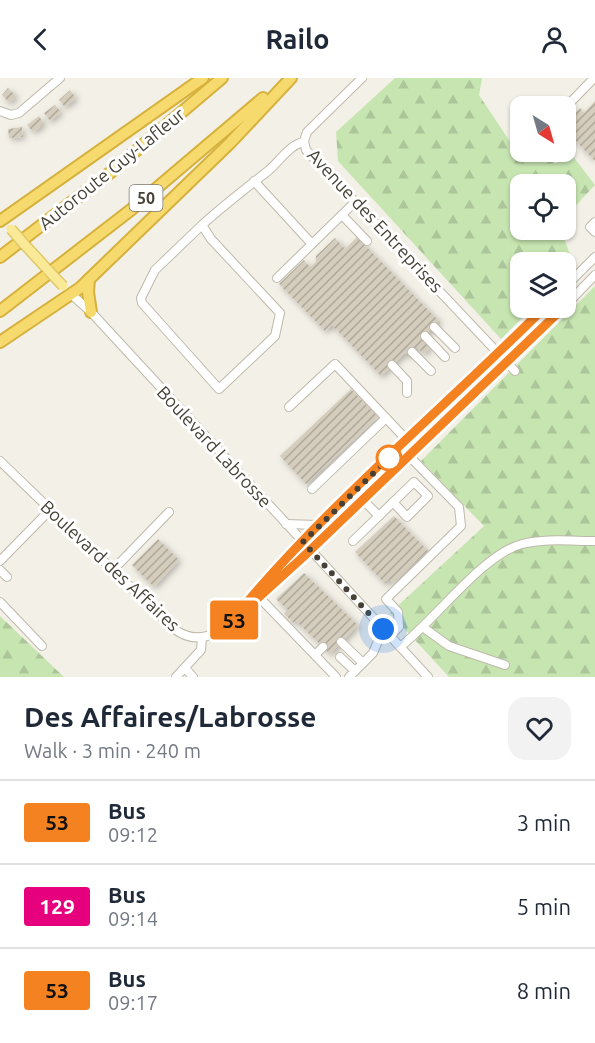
<!DOCTYPE html>
<meta charset="utf-8">
<style>
:root{--surface:#fff;--page:#f2f2f3;--text:#1f2937;--muted:#747a83;--line:#e0e1e3}
body{margin:0;font-family:Ubuntu,sans-serif;background:var(--page);color:var(--text);height:100vh;display:flex;flex-direction:column;font-size:22px;white-space:nowrap}
*{box-sizing:border-box;margin:0}
p{font-size:20px;color:var(--muted)}
.icon{flex:none;width:33px;height:33px;fill:none;stroke:currentColor;stroke-width:2;stroke-linecap:round;stroke-linejoin:round}
.map{position:relative;height:599px;overflow:hidden}
.side{display:flex;flex-direction:column;background:var(--surface);flex:1}
.side>*{flex:none}
.badge{padding:0 12px;border-radius:4px;font-size:21px;line-height:39px}
.needle{width:39px;rotate:143deg}
.tools{position:absolute;left:510px;top:18px;display:grid;gap:12px}
.tools a{display:grid;place-items:center;width:66px;height:66px;border-radius:12px;background:var(--surface);box-shadow:0 2px 4px #0004;font-size:30px}
.you{position:absolute;width:30px;height:30px;margin:-15px;border:4px solid #fff;border-radius:50%;background:#1a73e8;box-shadow:0 0 0 9px #1a73e833}
.map>.badge{position:absolute;translate:-50% -50%;box-shadow:0 0 0 3px #fff}
.round{display:grid;place-items:center;flex:none;width:63px;height:63px;border-radius:18px;background:var(--page)}
.headline{display:flex;align-items:center;justify-content:space-between;height:102px;padding:0 24px}
h1{font-size:28px;font-weight:700;line-height:45px}
ul{padding:0;list-style:none}
li{display:flex;align-items:center;gap:18px;height:84px;padding:0 24px;border-top:2px solid var(--line)}
li div{flex:1}
li b{display:block;font-size:22px}
li em{font-style:normal}
li .badge{min-width:66px;font-weight:700;text-align:center}
header{display:flex;justify-content:space-between;align-items:center;height:78px;padding:0 24px;background:var(--surface);font-size:27px;font-weight:700}
.map>svg:first-child{display:block}
.forest{fill:url(#forest-firs)}
.building{fill:url(#building-hatch);filter:url(#shadow)}
.lines{fill:none;stroke-linecap:round;stroke-linejoin:round}
.minor-casing{stroke:#beb9aa;stroke-width:10}
.major-casing{stroke:#dec969;stroke-width:12}
.highway-casing{stroke:#d6b13d;stroke-width:14}
.minor{stroke:#fff;stroke-width:8}
.major{stroke:#faea98;stroke-width:9}
.highway{stroke:#f7da6d;stroke-width:10}
.major-bridge-casing{stroke:#dec969;stroke-width:12;stroke-linecap:butt}
.major-bridge{stroke:#faea98;stroke-width:9}
.line-casing{stroke:#fff;stroke-width:14}
.line{stroke:#f58220;stroke-width:9}
.walk{stroke:#454136;stroke-width:6;stroke-dasharray:0 10.8}
.stop-dot{fill:#fff;stroke:#f58220;stroke-width:3}
.labels{text-anchor:middle;stroke-width:6;stroke-linejoin:round;paint-order:stroke}
.shield{fill:#fff;stroke:#7d7a72;stroke-width:1.5}
.shield-label{font-size:16px;font-weight:bold;fill:#454136}
.street-label{font-size:18px;fill:#454136;stroke:#fff}
</style>
<header><svg class="icon" aria-label="back" viewBox="0 0 24 24"><path d="M15 5l-7 7 7 7"/></svg>Railo<svg class="icon" aria-label="person" viewBox="0 0 24 24"><circle cx="12" cy="8" r="4"/><path d="M4 21q1-7 8-7t8 7"/></svg></header>
<div class="map">
<svg width="595" height="599" viewBox="0 0 595 599">
<defs>
<pattern id="forest-firs" width="22" height="20" patternUnits="userSpaceOnUse" patternTransform="scale(1.5)"><rect width="22" height="20" fill="#c7e5b1"/><path d="M5 1l3.5 6h-7zM16 11l3.5 6h-7z" fill="#acc699"/></pattern>
<pattern id="building-hatch" width="6" height="6" patternUnits="userSpaceOnUse" patternTransform="scale(1.5)"><rect width="6" height="6" fill="#d4cdbd"/><path d="M-1 1l2-2M0 6l6-6M5 7l2-2" fill="none" stroke="#aea89a"/></pattern>
<filter id="shadow"><feDropShadow dx="2.5" dy="2.5" stdDeviation="3" flood-color="#0004"/></filter>
</defs>
<rect width="100%" height="100%" fill="#f3f0e7"/>
<g class="forest">
<polygon points="395,0 482,0 479,17 513,68 520,69 520,74 539,74 555,86 572,77 595,107 566,138 566,106 520,106 520,152 561,152 574,187 566,196 566,184 520,184 520,230 532,230 501,261 338,83 336,54"/>
<polygon points="595,208 595,599 449,599 390,535 484,448 421,383"/>
<polygon points="0,538 64,599 0,599"/>
</g>
<g class="building">
<polygon points="8,10 16,18 10,25 2,17"/>
<polygon points="70,12 76,20 65,29 59,22"/>
<polygon points="595,23 595,83 566,53 568,50 566,45 580,30 584,35"/>
<polygon points="55,27 61,34 50,43 44,35"/>
<polygon points="39,38 44,46 33,54 27,47"/>
<polygon points="22,49 23,59 9,60 8,51"/>
<polygon points="357,159 440,244 423,260 431,269 423,276 417,269 408,278 405,275 381,298 332,247 325,253 279,206 304,182 310,189 316,184 316,178 335,160 345,171"/>
<polygon points="351,311 378,339 306,406 280,378"/>
<polygon points="394,438 428,473 393,505 390,501 385,506 355,474"/>
<polygon points="158,461 179,482 154,509 132,487"/>
<polygon points="304,495 358,547 330,576 296,543 294,545 284,536 288,532 276,521"/>
</g>
<g class="lines">
<defs>
<g id="minor">
<polyline points="362,0 307,54 304,63 306,72 515,293"/>
<polyline points="566,29 594,0"/>
<polyline points="0,33 11,37 19,35 60,0"/>
<polyline points="254,103 312,166 355,124"/>
<polyline points="342,137 367,163"/>
<polyline points="595,144 590,149 595,154"/>
<path d="M202 147 155 192 141 220 142 225 219 311 275 258 280 235 211 161 202 147C224 127 245 111 268 93 279 84 290 66 304 64"/>
<polyline points="277,200 312,166"/>
<polyline points="566,208 595,179"/>
<polyline points="72,217 91,234 428,599"/>
<polyline points="566,227 595,197"/>
<polyline points="434,249 455,270"/>
<polyline points="425,258 445,279"/>
<polyline points="412,274 431,293"/>
<polyline points="392,287 407,303 407,315"/>
<polyline points="289,329 335,286 386,340"/>
<path d="M0 383 173 550C208 578 239 537 264 515L563 230"/>
<polyline points="312,411 386,340 405,360 412,381 459,429 461,448 386,521 398,534 399,549 390,558"/>
<polyline points="363,422 379,438"/>
<polyline points="286,446 318,447"/>
<polyline points="353,463 414,404 428,418 407,439 393,424"/>
<polyline points="0,483 50,432"/>
<polyline points="0,492 7,499"/>
<polyline points="113,492 169,434"/>
<polyline points="256,516 336,599"/>
<polyline points="0,524 42,568"/>
<polyline points="243,528 318,447 544,230"/>
<polyline points="424,550 449,568 505,587"/>
<polyline points="341,564 363,585"/>
<path d="M400 569C435 542 483 476 522 466 545 460 571 463 595 463"/>
<polyline points="315,577 323,569"/>
<polyline points="340,579 355,593"/>
<polyline points="185,590 193,599"/>
<polyline points="176,599 201,572 202,560"/>
<polyline points="349,599 373,575 383,551"/>
</g>
<polyline id="major" points="25,167 48,192"/>
<g id="highway">
<polyline points="0,143 203,0"/>
<polyline points="0,179 111,94 222,0"/>
<polyline points="89,201 88,214 91,234"/>
<polyline points="0,233 132,131 263,20"/>
<polyline points="0,264 80,210 230,65 291,0"/>
</g>
</defs>
<use href="#minor" class="minor-casing"/>
<use href="#major" class="major-casing"/>
<use href="#highway" class="highway-casing"/>
<use href="#minor" class="minor"/>
<use href="#major" class="major"/>
<use href="#highway" class="highway"/>
<defs>
<g id="major-bridge">
<polyline points="11,151 25,167"/>
<polyline points="48,192 63,208"/>
</g>
</defs>
<use href="#major-bridge" class="major-bridge-casing"/>
<use href="#major-bridge" class="major-bridge"/>
</g>
<g class="lines">
<defs>
<path id="line" d="M544 230C439 335 323 430 229 546L302 480 563 230"/>
</defs>
<use href="#line" class="line-casing"/>
<use href="#line" class="line"/>
<polyline class="walk" points="383,551 303,464 389,380"/>
</g>
<circle class="stop-dot" cx="389" cy="380" r="12"/>
<g class="labels">
<rect class="shield" x="129.5" y="107" width="33" height="26" rx="4.5"/>
<g class="shield-label">
<text x="146" y="126">50</text>
</g>
<g class="street-label">
<text transform="translate(112 91) rotate(-39)" y="6">Autoroute Guy-Lafleur</text>
<text transform="translate(375 143) rotate(47)" y="6">Avenue des Entreprises</text>
<text transform="translate(214 369) rotate(47)" y="6">Boulevard Labrosse</text>
<text transform="translate(110 488) rotate(43)" y="6">Boulevard des Affaires</text>
</g>
</g>
</svg>
<div class="tools">
<a><svg class="needle" viewBox="-14 -14 28 28"><path d="M0-13l5 13h-10z" fill="#e53935"/><path d="M0 13l5-13h-10z" fill="#747a83"/></svg></a>
<a><svg class="icon" aria-label="locate" viewBox="0 0 24 24"><circle cx="12" cy="12" r="6"/><path d="M12 2v4M12 18v4M2 12h4M18 12h4"/></svg></a>
<a><svg class="icon" aria-label="layers" viewBox="0 0 24 24"><path d="M12 4l9 5-9 5-9-5zM3 14l9 5 9-5"/></svg></a>
</div>
<div class="you" style="left:383px;top:551px"></div>
<b class="badge" style="left:234px;top:542px;background:#f58220;color:#111">53</b>
</div>
<section class="side">
<div class="headline"><div><h1>Des Affaires/Labrosse</h1><p>Walk · 3 min · 240 m</p></div><a class="round"><svg class="icon" aria-label="heart" viewBox="0 0 24 24"><path d="M12 20l-8-8c-3-5 5-10 8-4 3-6 11-1 8 4z"/></svg></a></div>
<ul>
<li><span class="badge" style="background:#f58220;color:#111">53</span><div><b>Bus</b><p>09:12</p></div><em>3 min</em></li>
<li><span class="badge" style="background:#e6007e;color:#fff">129</span><div><b>Bus</b><p>09:14</p></div><em>5 min</em></li>
<li><span class="badge" style="background:#f58220;color:#111">53</span><div><b>Bus</b><p>09:17</p></div><em>8 min</em></li>
</ul>
</section>
